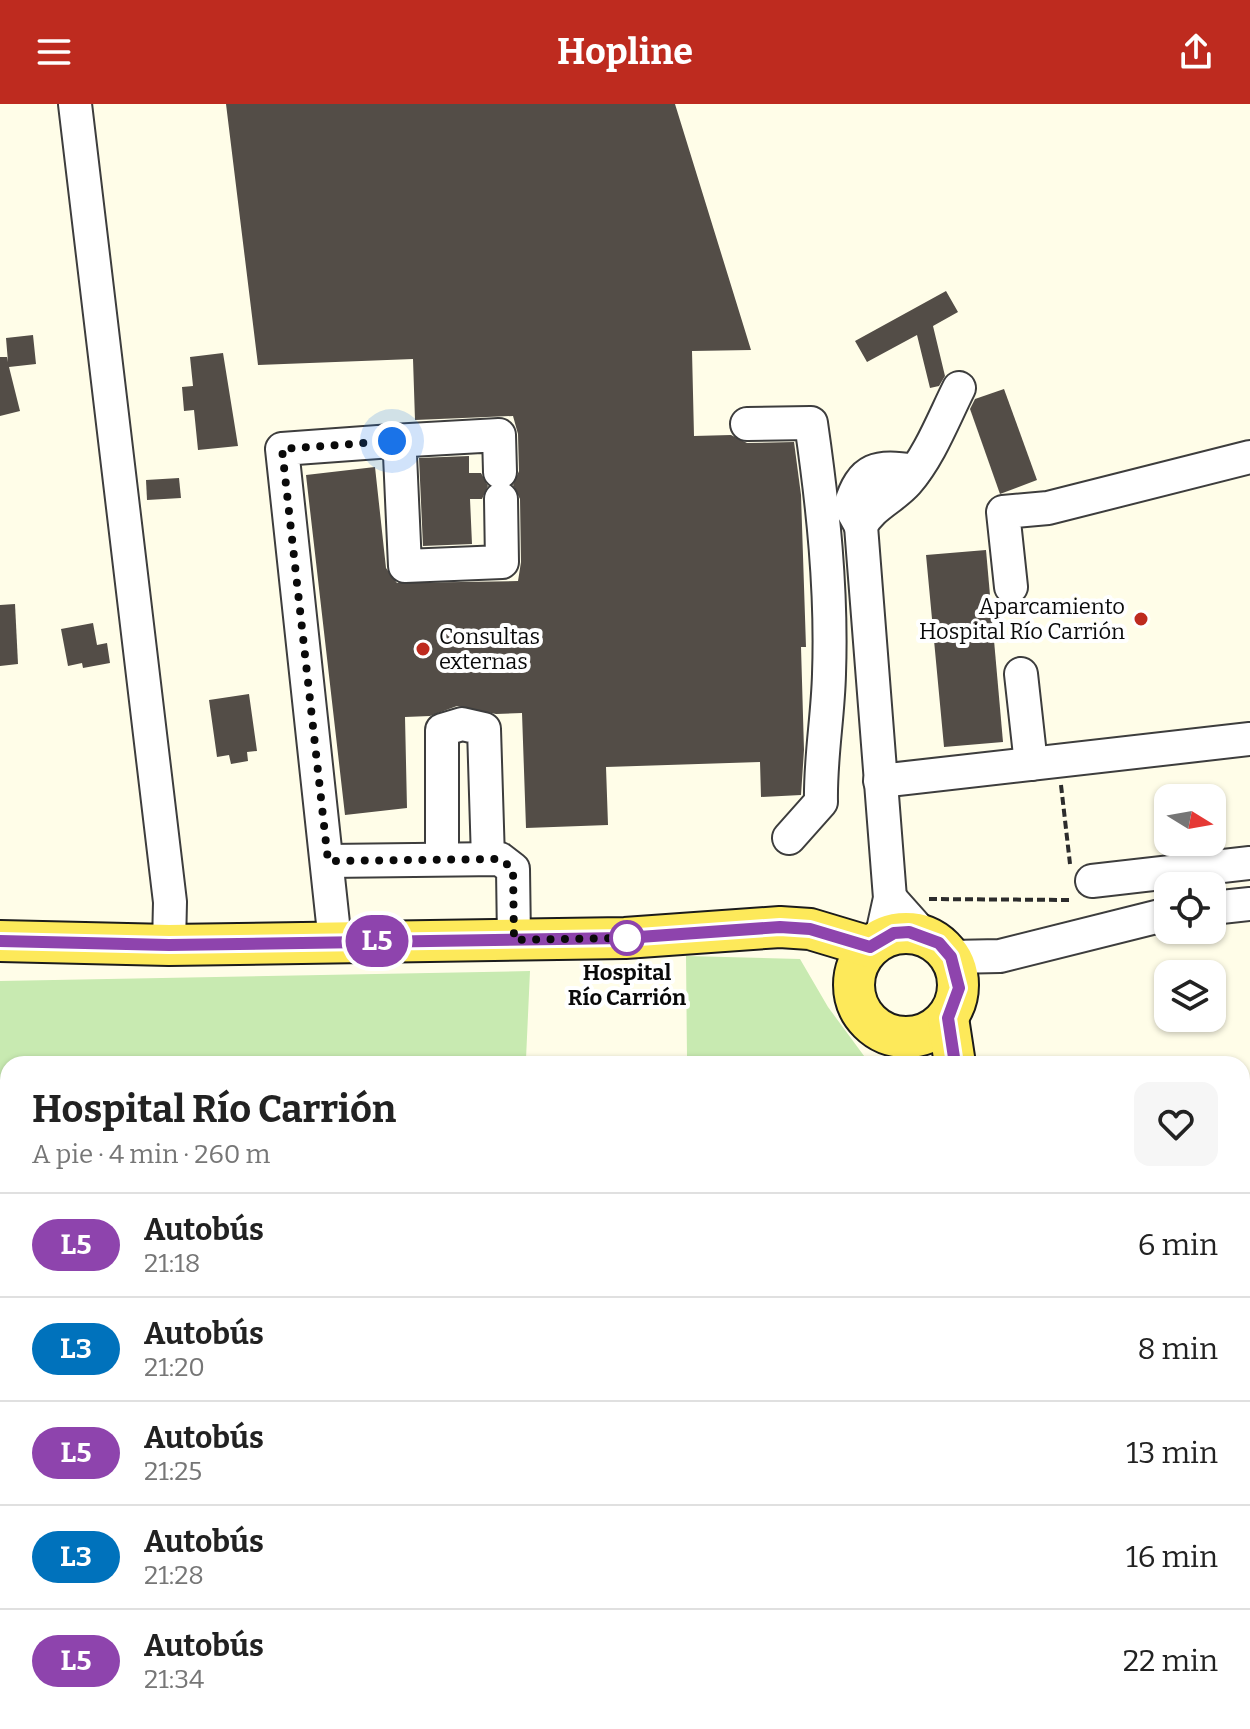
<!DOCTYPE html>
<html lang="es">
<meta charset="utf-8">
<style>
:root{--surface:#fff;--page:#f6f6f6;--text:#222;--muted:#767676;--line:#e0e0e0;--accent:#be2b1f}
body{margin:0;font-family:Bitter,serif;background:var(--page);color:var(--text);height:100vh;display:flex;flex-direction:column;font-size:30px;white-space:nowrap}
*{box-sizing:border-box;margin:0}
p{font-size:26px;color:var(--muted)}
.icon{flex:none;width:44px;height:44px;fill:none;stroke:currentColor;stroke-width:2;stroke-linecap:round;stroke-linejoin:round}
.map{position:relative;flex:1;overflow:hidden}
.details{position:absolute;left:0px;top:952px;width:1250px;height:674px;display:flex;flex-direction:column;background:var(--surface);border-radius:24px 24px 0 0;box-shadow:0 2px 6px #0004}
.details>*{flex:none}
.badge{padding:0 16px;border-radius:26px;font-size:28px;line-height:52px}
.needle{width:52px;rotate:101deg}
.tools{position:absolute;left:1154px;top:680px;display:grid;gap:16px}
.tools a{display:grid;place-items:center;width:72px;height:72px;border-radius:16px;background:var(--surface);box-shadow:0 2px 6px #0004;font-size:40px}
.you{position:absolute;width:40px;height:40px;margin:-20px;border:6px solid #fff;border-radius:50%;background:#1a73e8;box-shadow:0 0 0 12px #1a73e833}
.map>.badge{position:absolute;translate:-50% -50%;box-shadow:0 0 0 4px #fff}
.round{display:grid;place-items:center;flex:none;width:84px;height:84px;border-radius:16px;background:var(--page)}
.headline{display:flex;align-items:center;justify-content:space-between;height:136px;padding:0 32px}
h1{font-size:38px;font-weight:700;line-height:60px}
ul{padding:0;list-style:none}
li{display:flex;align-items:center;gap:24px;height:104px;padding:0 32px;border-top:2px solid var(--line)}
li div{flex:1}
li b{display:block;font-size:30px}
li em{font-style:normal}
li .badge{min-width:88px;font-weight:700;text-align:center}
header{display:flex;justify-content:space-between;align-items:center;height:104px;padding:0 32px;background:var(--accent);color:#fff;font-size:36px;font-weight:700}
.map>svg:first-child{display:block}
.farmland{fill:#f3f5c8}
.green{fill:#c8eab1}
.pitch{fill:#dbf1c3}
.water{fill:#abd2f8;stroke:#307dd1;stroke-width:2}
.building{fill:#534d47}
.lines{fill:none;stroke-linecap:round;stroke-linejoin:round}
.minor-casing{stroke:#3d3d3d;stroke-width:36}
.major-casing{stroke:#1b1b1b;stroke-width:44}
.path{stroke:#2c2c2c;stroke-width:4;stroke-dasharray:8 4;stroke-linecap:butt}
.minor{stroke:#fff;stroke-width:32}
.major{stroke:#fde95a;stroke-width:40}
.line-casing{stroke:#fff;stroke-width:18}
.line{stroke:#8e44ad;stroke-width:12}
.walk{stroke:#0a0a0a;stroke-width:8;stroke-dasharray:0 14.4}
.poi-dot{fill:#be2b1f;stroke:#fff;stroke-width:3}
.stop-dot{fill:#fff;stroke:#8e44ad;stroke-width:4}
.labels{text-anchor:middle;stroke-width:8;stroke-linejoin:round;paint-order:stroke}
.poi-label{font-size:22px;fill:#0a0a0a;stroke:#fff;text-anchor:end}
.stop-label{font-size:22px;font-weight:bold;fill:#0a0a0a;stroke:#fff}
</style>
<header><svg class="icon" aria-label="menu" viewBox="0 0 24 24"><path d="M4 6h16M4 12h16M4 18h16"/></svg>Hopline<svg class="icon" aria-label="share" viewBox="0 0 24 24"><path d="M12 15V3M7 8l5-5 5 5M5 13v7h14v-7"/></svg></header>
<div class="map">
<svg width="1250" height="1625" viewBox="0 0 1250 1625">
<rect width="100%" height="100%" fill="#fffde8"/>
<polygon class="farmland" points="1250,1518 1250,1625 1185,1625 1157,1618 1242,1618 1242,1526"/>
<polygon class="green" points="686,852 800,855 828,903 870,960 8,960 8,1158 0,1154 0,877 530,867 526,955 609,960 687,953"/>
<polygon class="pitch" points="0,1279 8,1282 8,1618 800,1618 814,1625 0,1625"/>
<polygon class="water" points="956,1618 1114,1618 1140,1625 970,1625"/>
<g class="building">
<polygon points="226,0 675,0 751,246 692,247 694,332 731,331 747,339 794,338 801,391 806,543 801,543 804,646 801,691 761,693 760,658 606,663 608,721 526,724 522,609 496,610 457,602 430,612 405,613 407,704 345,711 306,371 375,363 386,464 397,479 518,477 521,458 520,395 513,381 519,367 518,330 513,312 415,316 413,255 258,261"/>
<polygon points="946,187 958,208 933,222 945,272 939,282 930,284 917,231 867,258 855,237"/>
<polygon points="33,231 36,260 9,263 20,307 0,312 0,253 7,253 8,258 6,234"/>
<polygon points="223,249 238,342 198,346 194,306 184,307 182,283 193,282 190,253"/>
<polygon points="1004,285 1037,376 1000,390 970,305 975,295"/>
<polygon points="469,352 469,369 481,369 488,382 482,395 470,395 472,440 423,442 419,354"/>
<polygon points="179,374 181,394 147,396 146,376"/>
<polygon points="986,446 1003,638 944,643 926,451"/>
<polygon points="15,500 18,560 0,562 0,501"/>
<polygon points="93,519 97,541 107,539 110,559 83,564 82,559 68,562 61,525"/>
<polygon points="249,590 257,647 247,648 248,657 231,660 229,651 217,653 209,596"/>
</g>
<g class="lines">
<defs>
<g id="minor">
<polyline points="75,0 170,798 169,841"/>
<path d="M747 320 811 319C823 402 832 486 829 570 828 613 820 655 821 698L789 734"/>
<polyline points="500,368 499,331 392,337 400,351 405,462 502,458 501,395"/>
<path d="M861 422 850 402C862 363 877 361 915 367"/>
<polyline points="1011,483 1003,408 1048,404 1250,353"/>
<polyline points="1021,570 1031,660"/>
<polyline points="880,677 1250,635"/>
<polyline points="442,754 442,626 462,620 484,625 488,755"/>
<polyline points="328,757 500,755 513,765 514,836"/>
<polyline points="1092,777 1250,759"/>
<polyline points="890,794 923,831"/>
<polyline points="1212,804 1250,800"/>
<path d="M881 835 890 794 861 422C871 402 893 394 907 378 930 351 943 316 959 284"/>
<polyline points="335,838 282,345 392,337"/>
<polyline points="951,853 1000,852 1168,810"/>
<polyline points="1242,1479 1250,1472"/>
</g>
<g id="major">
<circle cx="906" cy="881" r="52"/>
<polyline points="0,837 169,841 625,834 780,823 810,825 870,843"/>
<polyline points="948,914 955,960"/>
<polyline points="1109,1625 1112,1618"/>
</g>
</defs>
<use href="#minor" class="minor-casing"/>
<use href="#major" class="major-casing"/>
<g class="path">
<polyline points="1061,681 1070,760"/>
<polyline points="929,795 1072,796"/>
<polyline points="0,1089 8,1094"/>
<polyline points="0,1107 8,1111"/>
<polyline points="0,1267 8,1270"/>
<polyline points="821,1618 835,1625"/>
</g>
<use href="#minor" class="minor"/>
<use href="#major" class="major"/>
</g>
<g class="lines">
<defs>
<polyline id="line" points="0,837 169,841 625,834 780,823 810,825 870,843 894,829 909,828 939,839 951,853 959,884 948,914 955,960"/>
</defs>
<use href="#line" class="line-casing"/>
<use href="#line" class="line"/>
<polyline class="walk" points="392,337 282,345 328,757 500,755 513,765 514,836 627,834"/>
</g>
<g class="poi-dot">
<circle cx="1141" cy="515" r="8"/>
<circle cx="423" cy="545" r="8"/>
</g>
<circle class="stop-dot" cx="627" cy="834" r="16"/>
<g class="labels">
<g class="poi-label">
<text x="1125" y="510">Aparcamiento<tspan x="1125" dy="25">Hospital Río Carrión</tspan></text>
<text x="439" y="540" text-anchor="start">Consultas<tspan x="439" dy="25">externas</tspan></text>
</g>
<g class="stop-label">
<text x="627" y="876">Hospital<tspan x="627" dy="25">Río Carrión</tspan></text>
</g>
</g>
</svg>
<div class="tools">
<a><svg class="needle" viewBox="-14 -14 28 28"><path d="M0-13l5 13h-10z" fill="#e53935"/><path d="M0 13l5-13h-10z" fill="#767676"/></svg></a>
<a><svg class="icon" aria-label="locate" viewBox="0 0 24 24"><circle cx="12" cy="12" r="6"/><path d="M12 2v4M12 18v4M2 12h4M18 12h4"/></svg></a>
<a><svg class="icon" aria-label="layers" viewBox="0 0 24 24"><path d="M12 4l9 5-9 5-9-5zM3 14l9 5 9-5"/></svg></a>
</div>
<div class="you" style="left:392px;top:337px"></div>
<b class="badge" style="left:377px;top:837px;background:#8e44ad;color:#fff">L5</b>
<section class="details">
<div class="headline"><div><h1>Hospital Río Carrión</h1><p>A pie · 4 min · 260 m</p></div><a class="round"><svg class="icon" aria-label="heart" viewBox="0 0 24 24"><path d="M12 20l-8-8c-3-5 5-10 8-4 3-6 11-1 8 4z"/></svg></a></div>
<ul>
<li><span class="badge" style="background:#8e44ad;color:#fff">L5</span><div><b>Autobús</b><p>21:18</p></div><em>6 min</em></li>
<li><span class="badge" style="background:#0072bc;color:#fff">L3</span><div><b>Autobús</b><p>21:20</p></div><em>8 min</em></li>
<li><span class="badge" style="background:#8e44ad;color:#fff">L5</span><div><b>Autobús</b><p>21:25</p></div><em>13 min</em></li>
<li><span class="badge" style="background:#0072bc;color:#fff">L3</span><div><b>Autobús</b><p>21:28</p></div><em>16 min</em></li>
<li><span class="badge" style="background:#8e44ad;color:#fff">L5</span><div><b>Autobús</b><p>21:34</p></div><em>22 min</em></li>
</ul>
</section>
</div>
